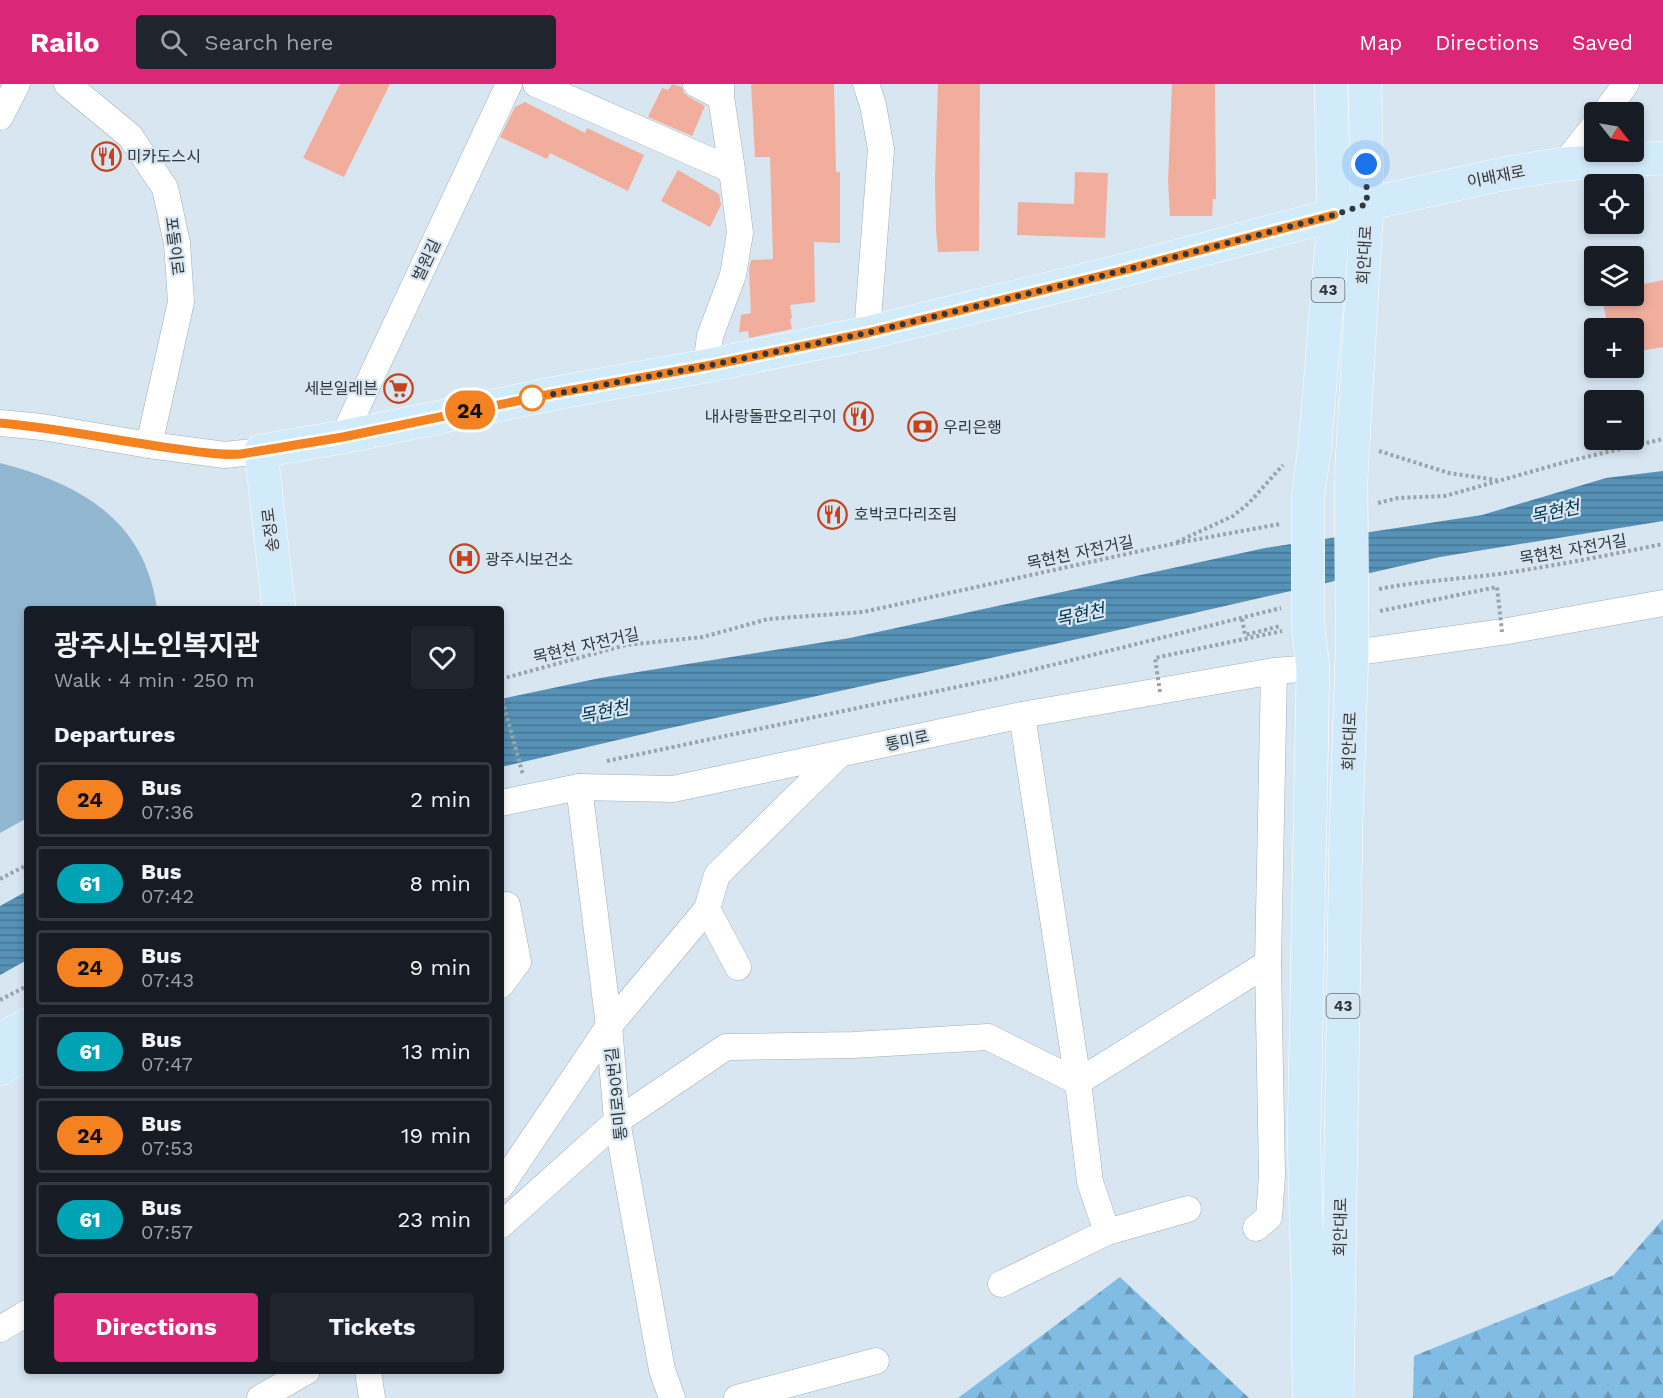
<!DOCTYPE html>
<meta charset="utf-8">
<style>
:root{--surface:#171b24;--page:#20242c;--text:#f1f3f6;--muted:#9ea1a6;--line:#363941;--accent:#db2777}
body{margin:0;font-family:"Work Sans","Noto Sans KR",sans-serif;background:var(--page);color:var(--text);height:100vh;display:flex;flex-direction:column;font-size:22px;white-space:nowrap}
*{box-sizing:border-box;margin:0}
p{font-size:20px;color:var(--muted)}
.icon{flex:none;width:33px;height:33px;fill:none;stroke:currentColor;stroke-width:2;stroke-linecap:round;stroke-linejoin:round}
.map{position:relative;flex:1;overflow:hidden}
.drawer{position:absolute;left:24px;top:522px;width:480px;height:768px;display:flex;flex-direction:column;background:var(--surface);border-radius:6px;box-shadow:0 3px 9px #0003}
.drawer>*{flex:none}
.badge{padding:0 12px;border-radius:20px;font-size:21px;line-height:39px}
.needle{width:39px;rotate:121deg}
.tools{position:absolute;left:1584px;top:18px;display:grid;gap:12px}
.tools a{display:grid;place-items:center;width:60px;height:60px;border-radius:6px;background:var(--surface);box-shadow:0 3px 9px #0003;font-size:30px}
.you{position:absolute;width:30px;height:30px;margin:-15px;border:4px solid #fff;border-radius:50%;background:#1a73e8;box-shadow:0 0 0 9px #1a73e833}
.map>.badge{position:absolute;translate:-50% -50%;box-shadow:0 0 0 3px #fff}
h2{padding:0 30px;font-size:22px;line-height:54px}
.round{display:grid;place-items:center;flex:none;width:63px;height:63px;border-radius:6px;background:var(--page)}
.head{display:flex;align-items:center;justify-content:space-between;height:102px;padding:0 30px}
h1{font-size:28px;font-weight:700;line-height:45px}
.cta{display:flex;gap:12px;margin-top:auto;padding:12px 30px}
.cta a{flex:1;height:69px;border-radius:6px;background:var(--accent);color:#fff;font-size:24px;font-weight:700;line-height:69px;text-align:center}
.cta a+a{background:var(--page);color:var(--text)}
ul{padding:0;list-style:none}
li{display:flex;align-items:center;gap:18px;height:75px;margin:0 12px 9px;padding:0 18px;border:3px solid var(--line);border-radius:6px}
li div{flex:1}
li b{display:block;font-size:22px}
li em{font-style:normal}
li .badge{min-width:66px;font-weight:700;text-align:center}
header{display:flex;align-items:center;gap:36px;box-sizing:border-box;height:84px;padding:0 30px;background:var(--accent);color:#fff}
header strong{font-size:28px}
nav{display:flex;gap:33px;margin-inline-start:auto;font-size:21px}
.search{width:420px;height:54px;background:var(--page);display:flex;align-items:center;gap:15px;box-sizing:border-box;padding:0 21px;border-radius:6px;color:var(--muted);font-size:22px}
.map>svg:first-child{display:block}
.forest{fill:url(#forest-firs)}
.park{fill:#92b7d0}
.water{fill:url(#water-rules)}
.building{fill:#f2ae9c}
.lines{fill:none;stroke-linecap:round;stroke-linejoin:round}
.minor-casing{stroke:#9faeb8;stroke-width:27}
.major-casing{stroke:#fff;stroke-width:34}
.path{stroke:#98a4ac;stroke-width:4;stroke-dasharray:3 3;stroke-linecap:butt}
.minor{stroke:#fff;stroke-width:26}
.major{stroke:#d2ebfb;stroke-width:33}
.major-bridge-casing{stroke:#fff;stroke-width:34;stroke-linecap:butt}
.path-bridge{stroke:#98a4ac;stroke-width:4;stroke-dasharray:3 3;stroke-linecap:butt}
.major-bridge{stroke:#d2ebfb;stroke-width:33}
.line-casing{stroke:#fff;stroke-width:14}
.line{stroke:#f58220;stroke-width:9}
.walk{stroke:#31373b;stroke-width:6;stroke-dasharray:0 10.8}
.stop-dot{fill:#fff;stroke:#f58220;stroke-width:3}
.labels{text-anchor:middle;stroke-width:4.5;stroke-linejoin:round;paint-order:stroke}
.shield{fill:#d7e6f1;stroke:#636c72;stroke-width:1.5}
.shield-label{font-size:15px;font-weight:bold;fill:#31373b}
.poi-label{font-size:16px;fill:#31373b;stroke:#d7e6f1;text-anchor:start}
.street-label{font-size:16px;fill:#31373b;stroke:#d7e6f1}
.water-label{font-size:18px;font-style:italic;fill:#00334d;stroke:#d7e6f1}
</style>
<header>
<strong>Railo</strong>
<div class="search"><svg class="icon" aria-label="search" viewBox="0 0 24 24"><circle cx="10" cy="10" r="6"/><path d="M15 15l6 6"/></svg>Search here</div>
<nav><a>Map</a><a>Directions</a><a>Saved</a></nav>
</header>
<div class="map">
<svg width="1663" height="1314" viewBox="0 0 1663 1314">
<defs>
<pattern id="forest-firs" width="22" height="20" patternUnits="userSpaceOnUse" patternTransform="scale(1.5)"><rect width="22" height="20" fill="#80bce3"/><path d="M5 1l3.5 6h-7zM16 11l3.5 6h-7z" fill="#699ab9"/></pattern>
<pattern id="water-rules" width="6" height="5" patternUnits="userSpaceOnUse" patternTransform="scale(1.5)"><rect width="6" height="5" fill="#5691b6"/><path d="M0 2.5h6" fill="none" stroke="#487795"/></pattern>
</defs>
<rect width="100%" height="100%" fill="#d7e6f1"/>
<g class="forest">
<polygon points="1663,1135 1663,1314 1413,1314 1414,1272 1614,1191"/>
<polygon points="1120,1193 1249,1314 958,1314"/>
</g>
<path class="park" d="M0 379C81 400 145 436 157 525H27V734L0 749Z"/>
<g class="water">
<polygon points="1663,387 1663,437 1440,473 1146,540 661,646 501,683 501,615 600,594 850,554 1265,464 1482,431 1606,394"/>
<polygon points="27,807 27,876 0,891 0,822"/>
</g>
<g class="building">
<polygon points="340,0 390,0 344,93 303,74"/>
<polygon points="672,0 682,3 684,9 689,13 705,22 692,52 648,33 662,4 668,6"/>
<polygon points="751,0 834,0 836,88 840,88 840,159 814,158 815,218 790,221 792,234 790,235 792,245 749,254 748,247 739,248 741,231 751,229 749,185 751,176 773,175 770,73 755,73"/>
<polygon points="938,0 980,0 979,167 938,168 936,146 935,95"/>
<polygon points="1172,0 1215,0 1216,115 1213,115 1212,132 1170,132 1168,97"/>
<polygon points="525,18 585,49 587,44 644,71 628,107 550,69 547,75 500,53 515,23"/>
<polygon points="678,86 719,110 721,121 710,143 661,117"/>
<polygon points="1075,88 1108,89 1105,154 1017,151 1018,118 1074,120"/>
<polygon points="1663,196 1663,263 1634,268 1634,244 1608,244 1602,212 1634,212 1634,202"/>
</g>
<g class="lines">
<defs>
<g id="minor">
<polyline points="67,0 130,52 165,104 177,159 181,218 149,361"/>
<polyline points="536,0 732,86"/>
<polyline points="696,0 721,13"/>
<polyline points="866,0 873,21 881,65 867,249"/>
<polyline points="1605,28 1626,0"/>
<polyline points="0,33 17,0"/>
<polyline points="1564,80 1594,42"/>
<polyline points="706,282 710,252 733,191 740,149 732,86 721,13 721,0"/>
<polyline points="0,339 42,343 149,361 225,371 261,367"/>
<polyline points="343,353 509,0"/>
<polyline points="1352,569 1502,548 1663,519"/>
<polyline points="1022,631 1078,998 1090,1098 1107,1148"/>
<polyline points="579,703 609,942 617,1037 662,1286 672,1314"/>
<polyline points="501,719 579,703 673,705 1022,631 1274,587 1313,584"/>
<polyline points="707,825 738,883"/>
<polyline points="501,901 518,878 507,821"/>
<polyline points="501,1102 609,942 707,825 717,791 839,671"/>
<polyline points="501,1141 617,1037 726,963 853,961 988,953 1078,998 1268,879"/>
<polyline points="1256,1144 1269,1133 1272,1091 1268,879 1274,587"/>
<polyline points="1001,1200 1107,1148 1188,1125"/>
<polyline points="0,1245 27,1229"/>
<polyline points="368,1287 372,1314"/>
<polyline points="260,1314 307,1287"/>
<polyline points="737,1314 876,1277"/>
</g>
<g id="major">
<polyline points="1351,395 1367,120 1365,0"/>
<polyline points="1308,412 1315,361 1334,131 1331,0"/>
<polyline points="279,525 261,367 343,353 556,309 706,282 867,249 1121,187 1334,131 1367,120 1507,89 1564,80 1663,74"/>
<polyline points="1308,542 1313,584 1304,1056 1308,1207 1309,1314"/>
<polyline points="0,956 27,941"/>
<polyline points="0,985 27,969"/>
<polyline points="1337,1314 1346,740 1352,569 1352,529"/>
</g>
</defs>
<use href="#minor" class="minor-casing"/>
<use href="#major" class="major-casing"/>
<g class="path">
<polyline points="1379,367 1449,389 1497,396"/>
<polyline points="1378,419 1398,414 1445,412 1569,377 1663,355"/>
<polyline points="1177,458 1233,432 1249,419 1283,381"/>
<path d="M1379 505C1419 497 1459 495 1499 490 1554 482 1609 471 1663 460"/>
<polyline points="1242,535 1245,551 1280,542"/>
<polyline points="501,595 626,561 703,553 768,535 863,528 1172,460 1280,440"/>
<polyline points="501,611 523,691"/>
<polyline points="607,677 1004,593 1281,524"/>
<polyline points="0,795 27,781"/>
<polyline points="0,916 27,902"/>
</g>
<use href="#minor" class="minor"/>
<use href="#major" class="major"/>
<defs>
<g id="major-bridge">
<polyline points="1351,395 1352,529"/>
<polyline points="1308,542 1308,412"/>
</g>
</defs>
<use href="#major-bridge" class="major-bridge-casing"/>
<g class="path-bridge">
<polyline points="1380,527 1497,503 1502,548"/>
<polyline points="1160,608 1155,574 1282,547"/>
</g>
<use href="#major-bridge" class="major-bridge"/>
</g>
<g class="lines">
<defs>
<path id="line" d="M0 339C55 344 109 355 163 363 189 366 215 372 241 370L343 353 556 309 706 282 867 249 1121 187 1334 131"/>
</defs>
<use href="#line" class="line-casing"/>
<use href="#line" class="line"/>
<polyline class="walk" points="532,314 706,282 867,249 1121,187 1334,131 1367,120 1366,80"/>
</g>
<defs>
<symbol id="restaurant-ring" viewBox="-11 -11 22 22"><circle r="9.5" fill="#d7e6f1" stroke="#ca4119" stroke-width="1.5"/><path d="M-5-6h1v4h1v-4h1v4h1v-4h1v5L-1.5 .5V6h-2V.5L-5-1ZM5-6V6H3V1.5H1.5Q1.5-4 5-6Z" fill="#ca4119"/></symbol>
<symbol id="supermarket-ring" viewBox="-11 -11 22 22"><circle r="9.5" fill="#d7e6f1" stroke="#ca4119" stroke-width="1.5"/><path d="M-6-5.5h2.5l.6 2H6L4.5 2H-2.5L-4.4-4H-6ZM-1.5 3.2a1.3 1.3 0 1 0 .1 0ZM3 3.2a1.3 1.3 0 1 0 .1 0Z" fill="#ca4119"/></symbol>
<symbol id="bank-ring" viewBox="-11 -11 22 22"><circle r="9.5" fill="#d7e6f1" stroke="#ca4119" stroke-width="1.5"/><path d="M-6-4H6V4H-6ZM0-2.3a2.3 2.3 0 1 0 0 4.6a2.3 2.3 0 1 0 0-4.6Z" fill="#ca4119"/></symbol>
<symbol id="hospital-ring" viewBox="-11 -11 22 22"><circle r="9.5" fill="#d7e6f1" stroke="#ca4119" stroke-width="1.5"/><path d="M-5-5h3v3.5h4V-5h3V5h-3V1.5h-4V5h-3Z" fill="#ca4119"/></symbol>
</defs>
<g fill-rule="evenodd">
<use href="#restaurant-ring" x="90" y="56" width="33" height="33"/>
<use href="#supermarket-ring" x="382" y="288" width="33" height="33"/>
<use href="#restaurant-ring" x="842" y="316" width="33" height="33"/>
<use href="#bank-ring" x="906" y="326" width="33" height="33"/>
<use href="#restaurant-ring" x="816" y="414" width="33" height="33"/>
<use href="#hospital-ring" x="448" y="458" width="33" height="33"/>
</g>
<circle class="stop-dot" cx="532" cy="314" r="12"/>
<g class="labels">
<g class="shield">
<rect x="1311.5" y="194" width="33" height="24" rx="4.5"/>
<rect x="1326.5" y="910" width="33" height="24" rx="4.5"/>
</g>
<g class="shield-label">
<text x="1328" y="211">43</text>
<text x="1343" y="927">43</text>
</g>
<g class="poi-label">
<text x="127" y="78">미카도스시</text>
<text x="378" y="310" text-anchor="end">세븐일레븐</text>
<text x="837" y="338" text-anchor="end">내사랑돌판오리구이</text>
<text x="943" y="349">우리은행</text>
<text x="854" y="436">호박코다리조림</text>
<text x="485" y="481">광주시보건소</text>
</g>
<g class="street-label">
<text transform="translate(1496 92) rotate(-11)" y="6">이배재로</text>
<text transform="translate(175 162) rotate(83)" y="6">포돌이로</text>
<text transform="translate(1364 171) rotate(-87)" y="6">회안대로</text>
<text transform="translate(426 176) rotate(-65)" y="6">벌원길</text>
<text transform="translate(270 446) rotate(-97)" y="6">송정로</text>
<text transform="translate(1573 465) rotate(-10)" y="6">목현천 자전거길</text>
<text transform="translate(1080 468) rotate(-12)" y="6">목현천 자전거길</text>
<text transform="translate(586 561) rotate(-13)" y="6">목현천 자전거길</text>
<text transform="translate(907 656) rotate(-12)" y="6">통미로</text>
<text transform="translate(1349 657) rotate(-88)" y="6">회안대로</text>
<text transform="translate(616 1010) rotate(-96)" y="6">통미로90번길</text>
<text transform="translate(1340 1143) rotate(-89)" y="6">회안대로</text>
</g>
<g class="water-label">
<text transform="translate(1555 428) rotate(-12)" y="6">목현천</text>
<text transform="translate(1080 531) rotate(-12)" y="6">목현천</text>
<text transform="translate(604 628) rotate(-11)" y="6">목현천</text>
</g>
</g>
</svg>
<div class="tools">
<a><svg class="needle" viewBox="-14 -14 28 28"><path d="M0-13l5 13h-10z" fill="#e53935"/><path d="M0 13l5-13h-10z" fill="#9ea1a6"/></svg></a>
<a><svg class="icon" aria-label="locate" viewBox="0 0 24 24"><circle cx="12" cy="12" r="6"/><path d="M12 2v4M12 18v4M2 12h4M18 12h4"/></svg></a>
<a><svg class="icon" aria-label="layers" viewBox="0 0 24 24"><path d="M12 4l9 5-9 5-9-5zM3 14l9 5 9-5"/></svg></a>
<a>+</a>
<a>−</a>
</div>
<div class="you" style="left:1366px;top:80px"></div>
<b class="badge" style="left:470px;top:326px;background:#f58220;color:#111">24</b>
<section class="drawer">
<div class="head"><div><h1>광주시노인복지관</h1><p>Walk · 4 min · 250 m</p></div><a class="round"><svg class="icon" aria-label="heart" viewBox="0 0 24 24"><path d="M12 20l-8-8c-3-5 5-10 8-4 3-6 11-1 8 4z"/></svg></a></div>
<h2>Departures</h2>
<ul>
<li><span class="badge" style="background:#f58220;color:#111">24</span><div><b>Bus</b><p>07:36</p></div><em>2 min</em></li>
<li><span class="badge" style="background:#00a3b4;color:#fff">61</span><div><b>Bus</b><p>07:42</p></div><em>8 min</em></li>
<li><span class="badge" style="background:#f58220;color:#111">24</span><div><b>Bus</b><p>07:43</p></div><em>9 min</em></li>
<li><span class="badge" style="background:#00a3b4;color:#fff">61</span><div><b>Bus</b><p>07:47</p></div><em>13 min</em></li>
<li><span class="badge" style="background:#f58220;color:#111">24</span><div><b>Bus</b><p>07:53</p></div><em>19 min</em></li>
<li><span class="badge" style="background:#00a3b4;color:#fff">61</span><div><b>Bus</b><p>07:57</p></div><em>23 min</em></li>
</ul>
<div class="cta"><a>Directions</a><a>Tickets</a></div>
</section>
</div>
